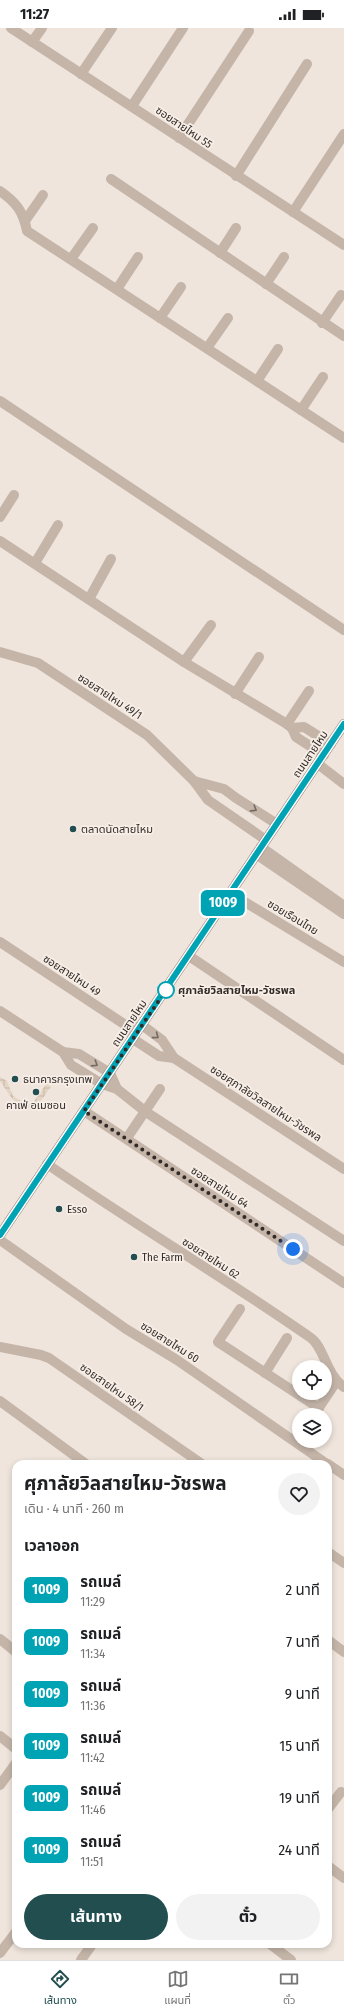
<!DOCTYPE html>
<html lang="th">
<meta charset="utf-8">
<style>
:root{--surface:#fff;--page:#f2f2f2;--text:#202124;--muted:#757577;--line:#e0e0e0;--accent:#224e50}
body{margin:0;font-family:"Fira Sans Condensed","Noto Sans Thai",sans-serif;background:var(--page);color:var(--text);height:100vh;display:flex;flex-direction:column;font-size:15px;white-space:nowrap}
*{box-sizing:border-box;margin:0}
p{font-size:13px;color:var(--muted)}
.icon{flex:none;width:22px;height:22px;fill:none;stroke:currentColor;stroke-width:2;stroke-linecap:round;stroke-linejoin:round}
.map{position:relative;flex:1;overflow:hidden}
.side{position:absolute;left:12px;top:1432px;width:320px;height:488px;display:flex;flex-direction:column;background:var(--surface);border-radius:12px;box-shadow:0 2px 6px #0003}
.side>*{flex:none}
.badge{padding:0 8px;border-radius:6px;font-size:14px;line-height:26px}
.fabs{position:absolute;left:292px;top:1332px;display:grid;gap:8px}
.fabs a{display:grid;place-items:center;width:40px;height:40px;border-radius:50%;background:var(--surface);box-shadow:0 2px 6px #0003;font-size:20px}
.you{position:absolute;width:20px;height:20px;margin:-10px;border:3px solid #fff;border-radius:50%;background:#1a73e8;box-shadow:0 0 0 6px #1a73e833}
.map>.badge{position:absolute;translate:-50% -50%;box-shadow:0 0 0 2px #fff}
h2{padding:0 12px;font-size:15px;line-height:36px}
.round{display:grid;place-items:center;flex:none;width:42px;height:42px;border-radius:21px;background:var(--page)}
.headline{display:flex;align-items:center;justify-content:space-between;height:68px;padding:0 12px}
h1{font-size:19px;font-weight:700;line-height:30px}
.primary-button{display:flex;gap:8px;margin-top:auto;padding:8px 12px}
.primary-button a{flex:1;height:46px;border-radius:24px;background:var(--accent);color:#fff;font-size:16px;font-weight:700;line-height:46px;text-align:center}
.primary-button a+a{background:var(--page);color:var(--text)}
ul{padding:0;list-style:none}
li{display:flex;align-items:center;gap:12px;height:52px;padding:0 12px}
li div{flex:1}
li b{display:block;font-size:15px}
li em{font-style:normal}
li .badge{min-width:44px;font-weight:700;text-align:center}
.status{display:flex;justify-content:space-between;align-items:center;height:28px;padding:0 20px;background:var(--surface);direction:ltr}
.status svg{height:11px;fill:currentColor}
.menu{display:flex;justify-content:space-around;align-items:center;height:56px;border-top:1px solid var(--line);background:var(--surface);font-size:11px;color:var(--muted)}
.menu a{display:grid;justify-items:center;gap:2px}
.menu .active{color:var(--accent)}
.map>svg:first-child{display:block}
.plaza{fill:url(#plaza-grid)}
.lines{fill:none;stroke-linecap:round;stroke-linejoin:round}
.minor{stroke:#c5b5a9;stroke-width:10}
.secondary{stroke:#98847b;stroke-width:10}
.oneway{stroke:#756962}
.line-casing{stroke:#fff;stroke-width:9}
.line{stroke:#00a3b4;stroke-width:6}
.walk{stroke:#332b28;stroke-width:4;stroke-dasharray:0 7.2}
.poi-dot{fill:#224e50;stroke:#f7efe7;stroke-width:1.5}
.stop-dot{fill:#fff;stroke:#00a3b4;stroke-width:2}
.labels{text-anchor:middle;stroke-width:3.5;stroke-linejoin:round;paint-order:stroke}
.street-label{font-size:11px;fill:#332b28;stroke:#f7efe7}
.poi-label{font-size:11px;fill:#332b28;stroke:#f7efe7;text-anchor:start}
.stop-label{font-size:11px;font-weight:bold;fill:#332b28;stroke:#f7efe7;text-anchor:start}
</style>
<div class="status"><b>11:27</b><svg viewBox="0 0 49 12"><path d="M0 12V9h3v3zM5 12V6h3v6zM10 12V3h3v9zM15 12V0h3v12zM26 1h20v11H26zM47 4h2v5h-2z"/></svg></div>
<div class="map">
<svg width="344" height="1932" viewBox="0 0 344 1932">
<defs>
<pattern id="plaza-grid" width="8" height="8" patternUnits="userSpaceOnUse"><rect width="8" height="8" fill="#e5d5c4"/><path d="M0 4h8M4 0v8" fill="none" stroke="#c5b7a8"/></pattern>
</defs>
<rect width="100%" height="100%" fill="#efe5dc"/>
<polygon class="plaza" points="0,1049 7,1053 13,1068 26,1076 32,1076 47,1055 51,1059 37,1078 33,1080 25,1079 16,1075 10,1068 0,1053"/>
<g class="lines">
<g class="minor">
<polyline points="11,0 344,217"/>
<polyline points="32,14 42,0"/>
<polyline points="81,46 112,0"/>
<polyline points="132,78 183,0"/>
<polyline points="179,110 249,3"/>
<polyline points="236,148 307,36"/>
<polyline points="111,151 344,308"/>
<path d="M0 163C16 174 23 183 27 203L344 410"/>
<polyline points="293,184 344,106"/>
<polyline points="25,193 43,167"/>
<polyline points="220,225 236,200"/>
<polyline points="71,231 93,200"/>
<polyline points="266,256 284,229"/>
<polyline points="117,261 138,229"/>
<polyline points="160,290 181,259"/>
<polyline points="322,295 341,267"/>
<polyline points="207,320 228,290"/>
<polyline points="257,353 278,321"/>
<polyline points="0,373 344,602"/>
<polyline points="301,382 323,349"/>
<polyline points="0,489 14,467"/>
<polyline points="0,513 184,634 287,696 292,700 296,709 324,727"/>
<polyline points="35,535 58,497"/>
<polyline points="89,571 111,531"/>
<polyline points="0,624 38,635 147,707 194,753 208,772 266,812"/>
<polyline points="184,634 211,597"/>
<polyline points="235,666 259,629"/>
<polyline points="287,696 309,663"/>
<polyline points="292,700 304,699 331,716"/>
<polyline points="318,736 344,756"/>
<polyline points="194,753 224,761 236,770 277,796"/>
<polyline points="261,819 344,878"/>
<polyline points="256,826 344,886"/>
<polyline points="230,865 344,934"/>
<polyline points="0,914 130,1000"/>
<polyline points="189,928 344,1032"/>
<polyline points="0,983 63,1024 71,1037 102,1056 117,1061 146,1084 344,1213"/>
<polyline points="130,1000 142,997 162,1012 174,1030 344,1141"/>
<polyline points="131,1002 133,1011 159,1028 174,1030"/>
<polyline points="63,1024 79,1026 110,1045 117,1061"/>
<polyline points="84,1083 344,1255"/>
<polyline points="129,1107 160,1061"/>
<path d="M47 1136C134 1196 225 1250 311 1310 324 1319 326 1347 344 1359"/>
<polyline points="0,1212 126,1301 177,1332 327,1436"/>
<polyline points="240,1281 218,1314 319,1380"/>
<polyline points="0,1319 41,1327 49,1330 202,1436"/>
<polyline points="265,1345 287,1310"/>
<polyline points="0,1373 86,1436"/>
<polyline points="314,1387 336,1354"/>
<polyline points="328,1436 344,1447"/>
<polyline points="328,1524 344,1535"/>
<polyline points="0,1611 16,1624"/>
<polyline points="328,1612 344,1624"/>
<polyline points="0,1708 16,1721"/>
<polyline points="0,1757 16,1735"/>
<polyline points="328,1781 341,1764"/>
<polyline points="328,1838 344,1850"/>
<polyline points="270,1916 291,1932"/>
<polyline points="0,1925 16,1904"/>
<polyline points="81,1932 91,1918"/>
</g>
<polyline class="secondary" points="0,1207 344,696"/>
</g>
<defs><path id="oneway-chevron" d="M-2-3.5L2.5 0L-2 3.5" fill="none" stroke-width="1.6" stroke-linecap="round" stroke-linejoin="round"/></defs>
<g class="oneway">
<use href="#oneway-chevron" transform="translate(254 781) rotate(32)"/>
<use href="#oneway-chevron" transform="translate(156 1008) rotate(37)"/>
<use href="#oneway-chevron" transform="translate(95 1036) rotate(32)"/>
</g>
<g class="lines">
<defs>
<polyline id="line" points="0,1207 344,696"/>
</defs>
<use href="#line" class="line-casing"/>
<use href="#line" class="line"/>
<polyline class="walk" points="166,962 84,1083 293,1221"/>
</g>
<g class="poi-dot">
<circle cx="73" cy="801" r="4"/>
<circle cx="15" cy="1051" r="4"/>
<circle cx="36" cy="1064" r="4"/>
<circle cx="59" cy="1181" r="4"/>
<circle cx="134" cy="1229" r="4"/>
</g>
<circle class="stop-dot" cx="166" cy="962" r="8"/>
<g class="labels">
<g class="street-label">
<text transform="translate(184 99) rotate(34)" y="4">ซอยสายไหม 55</text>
<text transform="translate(110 668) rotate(33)" y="4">ซอยสายไหม 49/1</text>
<text transform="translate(310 726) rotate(-56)" y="4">ถนนสายไหม</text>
<text transform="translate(293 889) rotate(31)" y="4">ซอยเรือนไทย</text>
<text transform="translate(72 947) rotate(33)" y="4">ซอยสายไหม 49</text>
<text transform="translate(129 995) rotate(-56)" y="4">ถนนสายไหม</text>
<text transform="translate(266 1075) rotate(33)" y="4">ซอยศุภาลัยวิลสายไหม-วัชรพล</text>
<text transform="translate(220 1159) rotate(33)" y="4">ซอยสายไหม 64</text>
<text transform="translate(211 1230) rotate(33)" y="4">ซอยสายไหม 62</text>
<text transform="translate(170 1314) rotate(32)" y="4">ซอยสายไหม 60</text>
<text transform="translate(112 1359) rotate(35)" y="4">ซอยสายไหม 58/1</text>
</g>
<g class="poi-label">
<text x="81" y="805">ตลาดนัดสายไหม</text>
<text x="23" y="1055">ธนาคารกรุงเทพ</text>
<text x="36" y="1081" text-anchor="middle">คาเฟ่ อเมซอน</text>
<text x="67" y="1185">Esso</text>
<text x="142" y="1233">The Farm</text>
</g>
<g class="stop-label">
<text x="178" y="966">ศุภาลัยวิลสายไหม-วัชรพล</text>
</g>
</g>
</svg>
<div class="fabs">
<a><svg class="icon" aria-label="locate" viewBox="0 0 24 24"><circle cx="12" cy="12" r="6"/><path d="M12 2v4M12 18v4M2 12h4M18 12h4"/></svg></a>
<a><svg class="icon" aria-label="layers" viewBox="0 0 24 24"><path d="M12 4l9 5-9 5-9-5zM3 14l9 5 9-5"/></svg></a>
</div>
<div class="you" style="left:293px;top:1221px"></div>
<b class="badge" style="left:223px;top:875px;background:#00a3b4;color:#fff">1009</b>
<section class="side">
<div class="headline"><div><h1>ศุภาลัยวิลสายไหม-วัชรพล</h1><p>เดิน · 4 นาที · 260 m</p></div><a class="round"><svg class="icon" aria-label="heart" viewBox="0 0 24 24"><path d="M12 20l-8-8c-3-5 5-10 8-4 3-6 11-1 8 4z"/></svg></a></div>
<h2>เวลาออก</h2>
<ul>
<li><span class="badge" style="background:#00a3b4;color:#fff">1009</span><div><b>รถเมล์</b><p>11:29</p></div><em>2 นาที</em></li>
<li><span class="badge" style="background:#00a3b4;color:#fff">1009</span><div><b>รถเมล์</b><p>11:34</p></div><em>7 นาที</em></li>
<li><span class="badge" style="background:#00a3b4;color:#fff">1009</span><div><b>รถเมล์</b><p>11:36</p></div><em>9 นาที</em></li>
<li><span class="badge" style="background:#00a3b4;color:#fff">1009</span><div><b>รถเมล์</b><p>11:42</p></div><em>15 นาที</em></li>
<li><span class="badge" style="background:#00a3b4;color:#fff">1009</span><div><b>รถเมล์</b><p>11:46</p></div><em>19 นาที</em></li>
<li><span class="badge" style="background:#00a3b4;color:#fff">1009</span><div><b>รถเมล์</b><p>11:51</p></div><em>24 นาที</em></li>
</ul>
<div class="primary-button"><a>เส้นทาง</a><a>ตั๋ว</a></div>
</section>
</div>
<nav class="menu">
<a class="active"><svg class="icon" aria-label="directions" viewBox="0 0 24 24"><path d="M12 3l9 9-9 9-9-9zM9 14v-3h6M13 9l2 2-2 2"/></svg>เส้นทาง</a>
<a><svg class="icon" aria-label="map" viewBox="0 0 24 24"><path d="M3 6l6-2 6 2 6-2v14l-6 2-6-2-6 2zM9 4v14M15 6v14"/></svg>แผนที่</a>
<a><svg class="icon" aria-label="tickets" viewBox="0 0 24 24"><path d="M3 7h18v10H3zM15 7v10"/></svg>ตั๋ว</a>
</nav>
